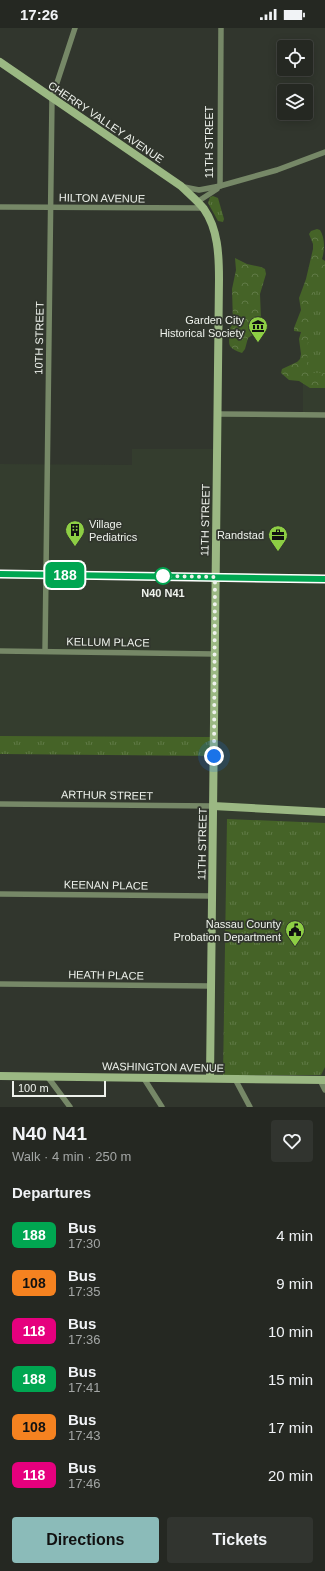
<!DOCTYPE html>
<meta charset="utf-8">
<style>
:root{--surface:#252822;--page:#31342f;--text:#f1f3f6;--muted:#a3a6a5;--line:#424440;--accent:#8bbbb9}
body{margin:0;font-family:Helvetica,sans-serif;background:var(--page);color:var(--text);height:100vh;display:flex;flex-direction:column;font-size:15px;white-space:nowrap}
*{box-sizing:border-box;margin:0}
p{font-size:13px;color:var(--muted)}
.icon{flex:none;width:22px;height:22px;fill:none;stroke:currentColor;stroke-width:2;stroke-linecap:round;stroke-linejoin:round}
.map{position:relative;height:1079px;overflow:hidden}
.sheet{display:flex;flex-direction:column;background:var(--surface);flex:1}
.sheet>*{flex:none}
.badge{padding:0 8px;border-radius:6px;font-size:14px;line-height:26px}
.buttons{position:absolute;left:277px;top:12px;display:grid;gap:8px}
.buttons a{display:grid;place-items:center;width:36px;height:36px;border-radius:4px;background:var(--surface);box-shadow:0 2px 10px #0003,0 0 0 1px var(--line);font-size:20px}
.scale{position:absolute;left:12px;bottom:10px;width:94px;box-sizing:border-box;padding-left:4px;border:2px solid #eef2ec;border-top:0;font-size:11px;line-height:14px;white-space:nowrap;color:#eef2ec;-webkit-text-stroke:3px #31362d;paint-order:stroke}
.you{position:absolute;width:20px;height:20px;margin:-10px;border:3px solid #fff;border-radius:50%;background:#1a73e8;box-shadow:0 0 0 6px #1a73e833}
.map>.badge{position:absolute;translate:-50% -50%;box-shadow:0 0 0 2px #fff}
h2{padding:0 12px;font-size:15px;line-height:36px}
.round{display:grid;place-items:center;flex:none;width:42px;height:42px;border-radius:4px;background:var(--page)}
.overview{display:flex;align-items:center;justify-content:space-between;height:68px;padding:0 12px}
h1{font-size:19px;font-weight:600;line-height:30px}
.primary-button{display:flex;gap:8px;margin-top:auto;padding:8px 12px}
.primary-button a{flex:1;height:46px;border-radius:4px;background:var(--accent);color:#111;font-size:16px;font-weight:600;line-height:46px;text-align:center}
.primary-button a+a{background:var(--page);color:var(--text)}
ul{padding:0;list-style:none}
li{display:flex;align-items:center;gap:12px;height:48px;padding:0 12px}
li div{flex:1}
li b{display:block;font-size:15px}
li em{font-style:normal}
li .badge{min-width:44px;font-weight:700;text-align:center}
.status{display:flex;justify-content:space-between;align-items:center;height:28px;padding:0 20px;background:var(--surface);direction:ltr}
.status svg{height:11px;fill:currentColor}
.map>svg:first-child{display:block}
.built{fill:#343d2e}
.grass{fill:url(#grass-tufts)}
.forest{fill:url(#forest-crowns)}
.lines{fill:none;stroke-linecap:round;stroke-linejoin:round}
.street{stroke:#768867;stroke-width:5.5}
.secondary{stroke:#9bb883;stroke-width:8}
.line-casing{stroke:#fff;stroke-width:9}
.line{stroke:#00a651;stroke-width:6}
.walk{stroke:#eef2ec;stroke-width:4;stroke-dasharray:0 7.2}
.stop-dot{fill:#fff;stroke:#00a651;stroke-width:2}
.labels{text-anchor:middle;stroke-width:3.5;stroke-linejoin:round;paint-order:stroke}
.street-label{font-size:11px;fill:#eef2ec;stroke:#31362d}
.poi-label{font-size:11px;fill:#eef2ec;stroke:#31362d;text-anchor:end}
.stop-label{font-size:11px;font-weight:bold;fill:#eef2ec;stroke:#31362d}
</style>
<div class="status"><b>17:26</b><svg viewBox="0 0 49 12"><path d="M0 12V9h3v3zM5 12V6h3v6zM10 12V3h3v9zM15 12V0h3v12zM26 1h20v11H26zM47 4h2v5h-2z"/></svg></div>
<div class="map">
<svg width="325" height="1079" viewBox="0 0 325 1079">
<defs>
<pattern id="grass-tufts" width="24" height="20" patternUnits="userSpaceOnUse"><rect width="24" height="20" fill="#456327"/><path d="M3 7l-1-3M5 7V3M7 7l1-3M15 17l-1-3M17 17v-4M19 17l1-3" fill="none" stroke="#607a46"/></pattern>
<pattern id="forest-crowns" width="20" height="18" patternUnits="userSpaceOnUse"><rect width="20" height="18" fill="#456327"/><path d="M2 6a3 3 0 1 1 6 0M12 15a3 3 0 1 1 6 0" fill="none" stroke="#607a46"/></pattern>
</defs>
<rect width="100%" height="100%" fill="#31362d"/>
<polygon class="built" points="303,356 325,357 325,1052 210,1050 214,709 0,708 0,436 132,437 132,421 217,421 218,385 303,386"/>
<g class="grass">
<polygon points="213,168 218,170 224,191 223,194 218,193 208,175 210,169"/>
<polygon points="325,234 325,357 303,356 308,257"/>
<polygon points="0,708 214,709 214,728 0,726"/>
<polygon points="227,791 325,795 325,1039 321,1047 223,1047"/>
</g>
<g class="forest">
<path d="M317 201 320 202C325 210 325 222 322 231L325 233V246L321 249 314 263 310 279 312 292 308 307 307 339 311 345H325V360H310L299 353 289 352 281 345 282 341 297 334 300 331 301 326 299 311 301 304 294 303V300L301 282 299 270 306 251 313 221V216L309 206 311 203Z"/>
<path d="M235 230 247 236 261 239 265 241 266 246 260 266 261 291 260 302 248 310 245 321 242 325C222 318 233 314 227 302L231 299 233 294 232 261 236 242Z"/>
</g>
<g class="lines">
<g class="street">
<polyline points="220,158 221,0"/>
<polyline points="184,159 199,162 220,158 277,142 325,124"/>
<polyline points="197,174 217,161"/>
<polyline points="0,179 203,180"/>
<polyline points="217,386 325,387"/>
<polyline points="0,623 215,626"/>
<polyline points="45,623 52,70 75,0"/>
<polyline points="0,776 213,778"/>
<polyline points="0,866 212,868"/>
<polyline points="0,956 211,958"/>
<polyline points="47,1048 70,1079"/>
<polyline points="143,1049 162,1079"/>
<polyline points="235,1051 250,1079"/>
<polyline points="320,1052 325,1062"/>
</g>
<g class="secondary">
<path d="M0 34 181 158C189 166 198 173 204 181 218 201 219 227 219 251L210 1050"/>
<polyline points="0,546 325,551"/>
<polyline points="213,778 325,784"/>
<polyline points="0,1048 325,1052"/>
</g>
</g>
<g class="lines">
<defs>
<polyline id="line" points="0,546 325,551"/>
</defs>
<use href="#line" class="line-casing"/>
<use href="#line" class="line"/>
<polyline class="walk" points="163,548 215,549 214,728"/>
</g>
<defs>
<symbol id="museum-pin" viewBox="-11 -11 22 30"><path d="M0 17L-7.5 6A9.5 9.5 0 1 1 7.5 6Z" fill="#8dce44" stroke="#31362d"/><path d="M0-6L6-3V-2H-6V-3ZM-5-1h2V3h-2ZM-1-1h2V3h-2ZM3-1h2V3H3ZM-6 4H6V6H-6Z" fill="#111"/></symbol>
<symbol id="building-pin" viewBox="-11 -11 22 30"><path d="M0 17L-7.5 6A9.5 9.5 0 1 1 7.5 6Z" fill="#8dce44" stroke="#31362d"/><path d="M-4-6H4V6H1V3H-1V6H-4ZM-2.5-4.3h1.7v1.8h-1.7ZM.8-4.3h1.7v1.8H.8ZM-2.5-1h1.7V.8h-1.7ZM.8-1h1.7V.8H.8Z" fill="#111"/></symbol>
<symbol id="office-pin" viewBox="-11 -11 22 30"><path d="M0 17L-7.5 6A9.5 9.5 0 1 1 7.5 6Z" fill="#8dce44" stroke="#31362d"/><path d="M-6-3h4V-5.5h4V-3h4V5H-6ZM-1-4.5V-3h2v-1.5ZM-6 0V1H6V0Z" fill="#111"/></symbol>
<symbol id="civic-pin" viewBox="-11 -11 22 30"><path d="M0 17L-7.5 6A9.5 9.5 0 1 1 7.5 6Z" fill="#8dce44" stroke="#31362d"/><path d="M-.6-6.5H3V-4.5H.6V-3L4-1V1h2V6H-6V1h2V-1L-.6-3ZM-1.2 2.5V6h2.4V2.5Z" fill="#111"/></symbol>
</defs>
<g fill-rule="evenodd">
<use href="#museum-pin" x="247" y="287" width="22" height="30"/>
<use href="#building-pin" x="64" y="491" width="22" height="30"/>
<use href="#office-pin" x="267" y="496" width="22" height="30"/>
<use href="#civic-pin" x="284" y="891" width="22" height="30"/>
</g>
<circle class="stop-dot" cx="163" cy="548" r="8"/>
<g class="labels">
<g class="street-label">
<text transform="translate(106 94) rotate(34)" y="4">CHERRY VALLEY AVENUE</text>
<text transform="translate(209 114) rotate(-90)" y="4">11TH STREET</text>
<text transform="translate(102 170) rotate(1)" y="4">HILTON AVENUE</text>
<text transform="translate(39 310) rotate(-89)" y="4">10TH STREET</text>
<text transform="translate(205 492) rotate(-89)" y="4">11TH STREET</text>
<text transform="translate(108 614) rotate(1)" y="4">KELLUM PLACE</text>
<text transform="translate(107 767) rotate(1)" y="4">ARTHUR STREET</text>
<text transform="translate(202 816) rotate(-89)" y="4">11TH STREET</text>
<text transform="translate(106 857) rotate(1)" y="4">KEENAN PLACE</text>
<text transform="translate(106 947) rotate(1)" y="4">HEATH PLACE</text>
<text transform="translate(163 1039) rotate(1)" y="4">WASHINGTON AVENUE</text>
</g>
<g class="poi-label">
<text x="244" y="296">Garden City<tspan x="244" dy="13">Historical Society</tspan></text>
<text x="89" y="500" text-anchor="start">Village<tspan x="89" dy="13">Pediatrics</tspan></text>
<text x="264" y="511">Randstad</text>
<text x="281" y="900">Nassau County<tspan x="281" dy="13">Probation Department</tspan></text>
</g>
<g class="stop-label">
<text x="163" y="569">N40 N41</text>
</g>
</g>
</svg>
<div class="buttons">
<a><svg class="icon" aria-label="locate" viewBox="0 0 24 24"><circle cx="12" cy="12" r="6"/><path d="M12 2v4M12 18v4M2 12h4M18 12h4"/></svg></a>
<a><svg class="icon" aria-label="layers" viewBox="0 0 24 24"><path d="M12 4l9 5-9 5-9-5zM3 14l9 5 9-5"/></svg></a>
</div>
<div class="scale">100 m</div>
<div class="you" style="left:214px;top:728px"></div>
<b class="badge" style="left:65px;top:547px;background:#00a651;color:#fff">188</b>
</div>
<section class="sheet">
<div class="overview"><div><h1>N40 N41</h1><p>Walk · 4 min · 250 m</p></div><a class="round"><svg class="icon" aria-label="heart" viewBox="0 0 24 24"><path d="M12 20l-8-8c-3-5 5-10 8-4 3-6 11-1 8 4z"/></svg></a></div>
<h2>Departures</h2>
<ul>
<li><span class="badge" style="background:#00a651;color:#fff">188</span><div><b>Bus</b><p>17:30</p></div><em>4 min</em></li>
<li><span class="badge" style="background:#f58220;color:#111">108</span><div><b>Bus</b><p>17:35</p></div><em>9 min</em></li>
<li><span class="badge" style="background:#e6007e;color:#fff">118</span><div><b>Bus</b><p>17:36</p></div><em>10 min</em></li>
<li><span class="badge" style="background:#00a651;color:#fff">188</span><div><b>Bus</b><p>17:41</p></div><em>15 min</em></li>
<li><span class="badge" style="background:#f58220;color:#111">108</span><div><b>Bus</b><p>17:43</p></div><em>17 min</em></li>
<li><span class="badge" style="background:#e6007e;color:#fff">118</span><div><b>Bus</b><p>17:46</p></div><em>20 min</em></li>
</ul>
<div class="primary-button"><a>Directions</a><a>Tickets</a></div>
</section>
